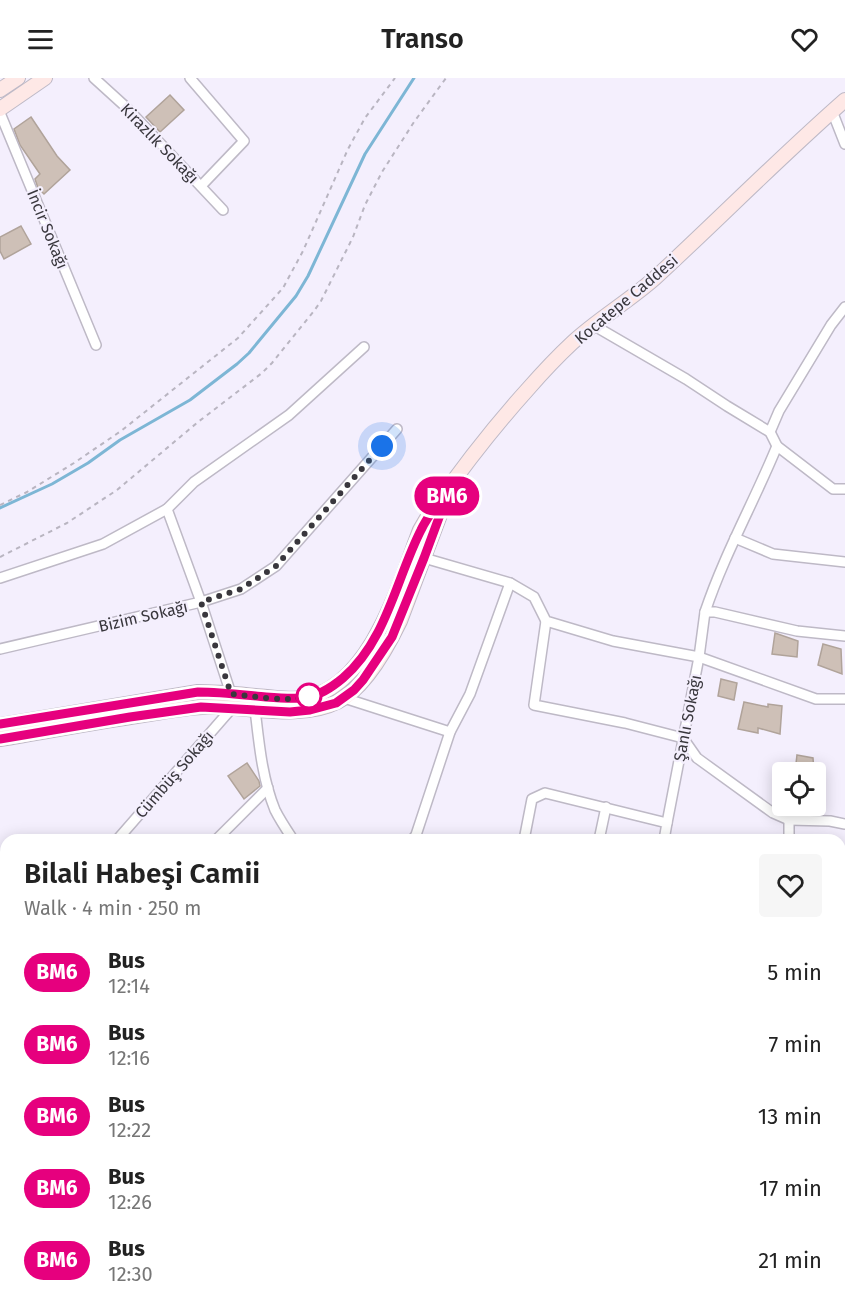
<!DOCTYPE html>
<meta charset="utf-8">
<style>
:root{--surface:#fff;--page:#f6f6f6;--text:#222;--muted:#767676}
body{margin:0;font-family:"Fira Sans",sans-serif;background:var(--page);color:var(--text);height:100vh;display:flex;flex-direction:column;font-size:22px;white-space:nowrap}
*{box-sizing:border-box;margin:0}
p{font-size:20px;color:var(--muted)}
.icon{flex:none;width:33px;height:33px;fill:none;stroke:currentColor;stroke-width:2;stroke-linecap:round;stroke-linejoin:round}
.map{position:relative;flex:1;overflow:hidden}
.sheet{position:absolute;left:0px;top:756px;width:846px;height:476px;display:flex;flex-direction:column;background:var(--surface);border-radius:18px 18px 0 0;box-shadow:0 3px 15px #0003}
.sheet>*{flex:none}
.badge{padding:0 12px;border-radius:20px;font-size:21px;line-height:39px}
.buttons{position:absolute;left:772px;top:684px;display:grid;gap:12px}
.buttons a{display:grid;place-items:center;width:54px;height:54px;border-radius:6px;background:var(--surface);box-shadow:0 3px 15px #0003;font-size:30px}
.you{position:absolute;width:30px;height:30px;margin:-15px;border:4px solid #fff;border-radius:50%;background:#1a73e8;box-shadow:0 0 0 9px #1a73e833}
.map>.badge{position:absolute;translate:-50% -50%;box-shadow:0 0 0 3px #fff}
.round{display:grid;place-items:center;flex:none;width:63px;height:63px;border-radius:6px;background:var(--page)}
.overview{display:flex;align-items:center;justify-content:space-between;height:102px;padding:0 24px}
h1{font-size:28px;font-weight:600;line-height:45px}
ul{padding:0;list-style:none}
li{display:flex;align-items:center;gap:18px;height:72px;padding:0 24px}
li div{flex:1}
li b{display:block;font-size:22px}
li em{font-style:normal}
li .badge{min-width:66px;font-weight:700;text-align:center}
header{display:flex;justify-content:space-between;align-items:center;height:78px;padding:0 24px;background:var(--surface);font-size:27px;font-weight:600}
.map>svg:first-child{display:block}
.green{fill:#e0e8b8}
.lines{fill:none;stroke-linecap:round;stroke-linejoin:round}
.stream{stroke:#7db6d5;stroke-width:3}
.building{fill:#cec0b7;stroke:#b0a39a;stroke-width:1.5}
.minor-casing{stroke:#beb9c6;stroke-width:12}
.tertiary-casing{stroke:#beb9c6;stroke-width:15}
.secondary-casing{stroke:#beb9c6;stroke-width:16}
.path{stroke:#b9b5c1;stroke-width:2;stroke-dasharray:4.5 4.5;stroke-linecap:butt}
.minor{stroke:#fff;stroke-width:9}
.tertiary{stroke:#fff;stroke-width:12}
.secondary{stroke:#fee8e6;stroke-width:14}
.line-casing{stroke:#fff;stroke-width:14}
.line{stroke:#e6007e;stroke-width:9}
.walk{stroke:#39373d;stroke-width:6;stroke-dasharray:0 10.8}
.stop-dot{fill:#fff;stroke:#e6007e;stroke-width:3}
.labels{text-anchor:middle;stroke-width:4.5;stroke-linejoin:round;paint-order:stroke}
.street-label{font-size:16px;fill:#39373d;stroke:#f4effd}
</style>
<header><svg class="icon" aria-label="menu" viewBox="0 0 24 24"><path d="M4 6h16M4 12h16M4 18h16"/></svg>Transo<svg class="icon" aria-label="heart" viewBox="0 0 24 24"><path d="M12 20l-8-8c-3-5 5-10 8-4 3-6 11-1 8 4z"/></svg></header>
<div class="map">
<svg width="845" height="1231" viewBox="0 0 845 1231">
<rect width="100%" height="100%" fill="#f4effd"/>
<polygon class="green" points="6,1193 6,1226 23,1226 17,1231 0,1231 0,1198"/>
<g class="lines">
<polyline class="stream" points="0,430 52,406 88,385 120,362 190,322 237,286 249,275 296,218 308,198 365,76 414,0"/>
</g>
<g class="building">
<polygon points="170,17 184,32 160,54 146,39"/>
<polygon points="31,39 57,78 70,92 44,116 38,110 35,101 40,96 20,67 14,51"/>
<polygon points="21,148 31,166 4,181 0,173 0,159"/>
<polygon points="775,555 798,563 797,579 772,576"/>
<polygon points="823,566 841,571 842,596 818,587"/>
<polygon points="721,601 737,605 734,622 718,618"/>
<polygon points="744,624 768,629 768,626 782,628 780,656 758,650 758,655 738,651"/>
<polygon points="797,677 813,680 814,694 795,694"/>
<polygon points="247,685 259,703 260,708 244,721 228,698"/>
</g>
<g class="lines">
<defs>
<g id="minor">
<polyline points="94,0 127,30 223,132"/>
<polyline points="190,0 244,63 201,108"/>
<polyline points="832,33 845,66"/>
<polyline points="0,35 96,267"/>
<polyline points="593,247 686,301 727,328 770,354 777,368 833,411 845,411"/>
<polyline points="770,354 779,333 831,247 845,229"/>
<path d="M777 368C754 424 724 477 705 534H715L797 553 845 558"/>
<polyline points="735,460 773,476 845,484"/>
<polyline points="424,480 510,505 534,519 546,543 613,563 699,579 816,621 845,621"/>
<polyline points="0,500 103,466 167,431"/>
<polyline points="546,543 534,627 625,645 683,660 697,680 773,735 789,742 830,743 845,746"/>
<polyline points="0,571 201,524 241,511 276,488 397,351"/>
<polyline points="231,616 201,524 167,431 194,404 289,337 364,269"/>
<polyline points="344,620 450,654"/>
<path d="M255 631C259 665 262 700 275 732 280 742 286 751 292 760L294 762"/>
<polyline points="667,745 699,579 705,534"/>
<polyline points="117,762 232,630"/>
<polyline points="216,762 268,710"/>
<polyline points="412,762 416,757 450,654 470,616 510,505"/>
<polyline points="524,762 532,721 545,715 667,745 664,762"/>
<polyline points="599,762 606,729"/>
<polyline points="789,762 789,742"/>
<polyline points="840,834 845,836"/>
<polyline points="0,923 6,919"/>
<polyline points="840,925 845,929"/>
<polyline points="840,1035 845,1036"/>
<polyline points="0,1087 6,1081"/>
<polyline points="407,1226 415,1231"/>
<polyline points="125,1231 127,1226"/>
<polyline points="172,1231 173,1226"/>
<polyline points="200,1231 205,1226"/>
<polyline points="271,1231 272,1226"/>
<polyline points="312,1231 313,1226"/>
<polyline points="397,1231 401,1226"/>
<polyline points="436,1231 437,1226"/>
<polyline points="841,1231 845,1215"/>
</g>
<g id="tertiary">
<polyline points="0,866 6,882"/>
<polyline points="821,1226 836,1231"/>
<polyline points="57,1231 60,1226"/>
</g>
<g id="secondary">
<polyline points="0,12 18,0"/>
<polyline points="0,31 45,0"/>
<path d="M0 647 198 614C221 614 244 617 267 619 279 620 292 622 304 620 370 610 399 506 420 452L427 440C458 395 491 352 528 311 542 295 557 279 572 265 598 241 629 223 655 200 719 141 780 79 845 22"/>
<path d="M0 661C48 653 96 644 143 637 163 634 183 630 202 629 243 627 300 643 337 624 364 611 387 570 400 543L446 421"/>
</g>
</defs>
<use href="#minor" class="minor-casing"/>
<use href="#tertiary" class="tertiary-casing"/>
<use href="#secondary" class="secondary-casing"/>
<g class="path">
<polyline points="0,427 27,414 74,385 121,353 238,260 283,210 303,173 348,71 365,40 395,0"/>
<polyline points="0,479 67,445 117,412 198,344 262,295 272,285 314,233 321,223 353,159 365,127 382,94 414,44 446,0"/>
</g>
<use href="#minor" class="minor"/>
<use href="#tertiary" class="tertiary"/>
<use href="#secondary" class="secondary"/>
</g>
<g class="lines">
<defs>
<path id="line" d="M0 646 198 614C221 614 244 617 266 619 278 620 291 621 303 620 319 618 331 610 343 600 387 562 396 501 421 452 428 437 439 424 450 410L424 480 392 559 363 602 354 612 336 625 310 632 290 634 201 629 130 639 0 661"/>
</defs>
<use href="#line" class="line-casing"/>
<use href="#line" class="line"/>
<path class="walk" d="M309 618C290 625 252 618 231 616L201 524 241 511 276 488 382 368"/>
</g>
<circle class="stop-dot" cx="309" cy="618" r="12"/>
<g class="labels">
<g class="street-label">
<text transform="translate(160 65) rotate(46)" y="6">Kirazlık Sokağı</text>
<text transform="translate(48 151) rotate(68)" y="6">İncir Sokağı</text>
<text transform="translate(626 221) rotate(-40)" y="6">Kocatepe Caddesi</text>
<text transform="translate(143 538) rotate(-13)" y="6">Bizim Sokağı</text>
<text transform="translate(687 640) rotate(-79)" y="6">Şanlı Sokağı</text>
<text transform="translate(174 696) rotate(-49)" y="6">Cümbüş Sokağı</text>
</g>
</g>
</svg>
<div class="buttons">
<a><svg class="icon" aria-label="locate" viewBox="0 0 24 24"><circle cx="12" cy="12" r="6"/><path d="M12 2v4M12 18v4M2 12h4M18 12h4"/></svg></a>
</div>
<div class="you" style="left:382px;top:368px"></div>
<b class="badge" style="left:447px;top:418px;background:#e6007e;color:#fff">BM6</b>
<section class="sheet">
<div class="overview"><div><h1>Bilali Habeşi Camii</h1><p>Walk · 4 min · 250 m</p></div><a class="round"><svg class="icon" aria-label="heart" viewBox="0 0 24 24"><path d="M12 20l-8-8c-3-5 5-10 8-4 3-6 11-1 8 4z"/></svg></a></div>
<ul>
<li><span class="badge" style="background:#e6007e;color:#fff">BM6</span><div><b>Bus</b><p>12:14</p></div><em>5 min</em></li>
<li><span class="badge" style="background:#e6007e;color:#fff">BM6</span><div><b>Bus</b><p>12:16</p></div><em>7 min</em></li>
<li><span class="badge" style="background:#e6007e;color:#fff">BM6</span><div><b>Bus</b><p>12:22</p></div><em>13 min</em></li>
<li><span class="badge" style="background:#e6007e;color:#fff">BM6</span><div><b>Bus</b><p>12:26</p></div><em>17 min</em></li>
<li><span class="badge" style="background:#e6007e;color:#fff">BM6</span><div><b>Bus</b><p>12:30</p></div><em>21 min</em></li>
</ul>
</section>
</div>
